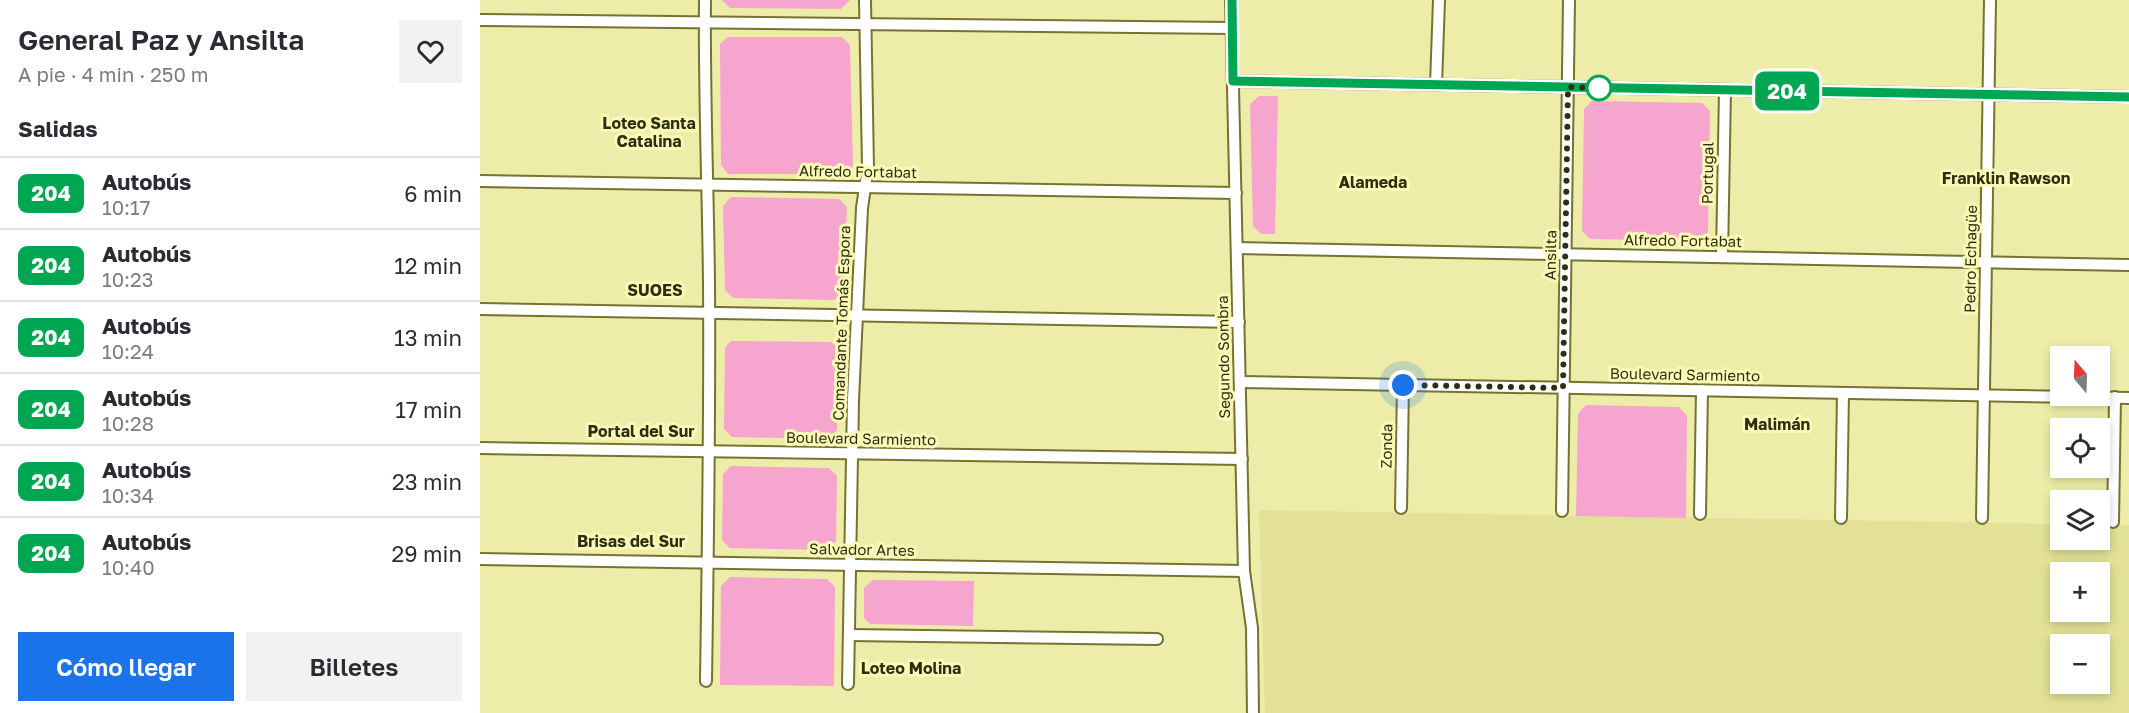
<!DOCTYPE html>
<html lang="es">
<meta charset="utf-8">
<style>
:root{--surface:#fff;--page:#f2f2f3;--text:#2b2b33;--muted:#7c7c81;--line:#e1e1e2;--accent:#1a73e8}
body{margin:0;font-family:"Golos Text",sans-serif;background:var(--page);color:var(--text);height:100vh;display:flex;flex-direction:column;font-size:22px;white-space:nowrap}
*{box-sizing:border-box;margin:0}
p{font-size:20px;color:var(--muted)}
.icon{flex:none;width:33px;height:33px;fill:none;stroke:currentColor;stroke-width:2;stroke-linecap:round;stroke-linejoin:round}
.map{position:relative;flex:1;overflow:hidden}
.sheet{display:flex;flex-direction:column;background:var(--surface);width:480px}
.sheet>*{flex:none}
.badge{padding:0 12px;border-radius:9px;font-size:21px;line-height:39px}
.needle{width:39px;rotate:341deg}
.controls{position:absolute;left:1570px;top:346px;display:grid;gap:12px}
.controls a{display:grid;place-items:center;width:60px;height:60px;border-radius:0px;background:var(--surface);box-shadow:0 3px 9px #0003;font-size:30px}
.you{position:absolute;width:30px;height:30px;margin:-15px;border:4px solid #fff;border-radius:50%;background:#1a73e8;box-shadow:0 0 0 9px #1a73e833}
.map>.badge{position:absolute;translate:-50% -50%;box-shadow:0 0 0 3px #fff}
h2{padding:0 18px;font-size:22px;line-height:54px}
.round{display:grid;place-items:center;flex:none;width:63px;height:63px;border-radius:0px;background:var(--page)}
.headline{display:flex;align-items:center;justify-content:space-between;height:102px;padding:0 18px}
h1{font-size:28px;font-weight:600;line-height:45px}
.action{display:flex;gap:12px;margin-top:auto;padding:12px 18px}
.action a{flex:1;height:69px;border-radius:0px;background:var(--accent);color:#fff;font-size:24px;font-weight:600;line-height:69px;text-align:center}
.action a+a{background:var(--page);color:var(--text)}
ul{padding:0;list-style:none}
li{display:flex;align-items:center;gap:18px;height:72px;padding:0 18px;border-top:2px solid var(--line)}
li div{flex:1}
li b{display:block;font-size:22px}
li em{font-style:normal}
li .badge{min-width:66px;font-weight:700;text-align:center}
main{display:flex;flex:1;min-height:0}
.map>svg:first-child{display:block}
.built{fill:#e2e197;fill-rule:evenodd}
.green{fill:#f6a5cf}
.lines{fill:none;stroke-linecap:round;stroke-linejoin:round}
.street-casing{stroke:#757332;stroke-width:14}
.street{stroke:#fff;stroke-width:10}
.line-casing{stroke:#fff;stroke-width:14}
.line{stroke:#00a651;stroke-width:9}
.walk{stroke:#2e2e13;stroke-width:6;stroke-dasharray:0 10.8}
.stop-dot{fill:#fff;stroke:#00a651;stroke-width:3}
.labels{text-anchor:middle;stroke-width:6;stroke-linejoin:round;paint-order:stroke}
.street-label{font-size:15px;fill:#2e2e13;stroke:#fafab6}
.neighbourhood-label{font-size:16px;font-weight:bold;fill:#2e2e13;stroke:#fafab6}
</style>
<main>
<section class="sheet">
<div class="headline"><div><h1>General Paz y Ansilta</h1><p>A pie · 4 min · 250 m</p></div><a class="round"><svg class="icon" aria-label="heart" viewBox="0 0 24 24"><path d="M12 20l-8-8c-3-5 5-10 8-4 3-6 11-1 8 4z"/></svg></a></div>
<h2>Salidas</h2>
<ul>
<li><span class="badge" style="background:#00a651;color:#fff">204</span><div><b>Autobús</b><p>10:17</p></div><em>6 min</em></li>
<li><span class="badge" style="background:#00a651;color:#fff">204</span><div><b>Autobús</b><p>10:23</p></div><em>12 min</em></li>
<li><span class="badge" style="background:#00a651;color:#fff">204</span><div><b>Autobús</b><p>10:24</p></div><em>13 min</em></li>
<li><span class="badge" style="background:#00a651;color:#fff">204</span><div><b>Autobús</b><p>10:28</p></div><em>17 min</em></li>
<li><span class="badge" style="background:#00a651;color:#fff">204</span><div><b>Autobús</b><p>10:34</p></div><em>23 min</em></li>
<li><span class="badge" style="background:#00a651;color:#fff">204</span><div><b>Autobús</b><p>10:40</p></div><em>29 min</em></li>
</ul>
<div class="action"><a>Cómo llegar</a><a>Billetes</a></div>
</section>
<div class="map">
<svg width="1649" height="713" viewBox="0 0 1649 713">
<rect width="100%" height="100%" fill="#ededa9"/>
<path class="built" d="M779 510 1581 524V540H1620V524L1649 525V713H785ZM1581 573H1620V612H1581ZM1581 645H1620V684H1581Z"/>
<g class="green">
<polygon points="242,0 370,0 361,9 250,8"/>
<polygon points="248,37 362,37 370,45 373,167 367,174 248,174 241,165 240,44"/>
<polygon points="779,96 798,96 795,234 781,234 773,226 770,104"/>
<polygon points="1112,101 1222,103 1230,111 1228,233 1220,241 1110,239 1102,231 1104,109"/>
<polygon points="251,197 359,199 367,207 363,292 354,300 253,298 245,290 243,206"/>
<polygon points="251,341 351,342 360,350 357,430 349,439 252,437 244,429 245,348"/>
<polygon points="1106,405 1199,407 1207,416 1206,518 1096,516 1098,414"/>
<polygon points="251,466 349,468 357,476 356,541 347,550 250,548 242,540 243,474"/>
<polygon points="250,577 347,579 355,587 354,686 240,685 241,586"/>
<polygon points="393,580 494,581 493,626 390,624 384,618 384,588"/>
</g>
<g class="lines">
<defs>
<g id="street">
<path d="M225 0C224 94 228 188 229 282 230 415 228 548 226 681"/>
<polyline points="751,0 764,571 772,628 773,713"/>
<polyline points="0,20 752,28"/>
<polyline points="753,81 1649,97"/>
<polyline points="956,85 959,0"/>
<polyline points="0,181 756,193"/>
<polyline points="757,248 1649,265"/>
<polyline points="1242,257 1245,90"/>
<polyline points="0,309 759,322"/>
<polyline points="760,382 1649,398"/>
<polyline points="0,448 762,459"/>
<polyline points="921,508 923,385"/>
<polyline points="1082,511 1089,0"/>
<polyline points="1220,514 1222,390"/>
<polyline points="1361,518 1363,393"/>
<polyline points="1502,518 1510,0"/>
<polyline points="1633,522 1635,397"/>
<polyline points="0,559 764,571"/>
<polyline points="369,635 677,639"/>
<polyline points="368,684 373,400 382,208 388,167 385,0"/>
</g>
</defs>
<use href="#street" class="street-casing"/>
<use href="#street" class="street"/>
</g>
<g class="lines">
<defs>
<polyline id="line" points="752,0 753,81 1649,97"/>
</defs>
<use href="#line" class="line-casing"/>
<use href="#line" class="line"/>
<polyline class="walk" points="923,385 1083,388 1088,87 1119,88"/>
</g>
<circle class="stop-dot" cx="1119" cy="88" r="12"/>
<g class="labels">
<g class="street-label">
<text transform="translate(378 172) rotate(1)" y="5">Alfredo Fortabat</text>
<text transform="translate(1228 173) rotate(-89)" y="5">Portugal</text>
<text transform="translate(1203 241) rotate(1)" y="5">Alfredo Fortabat</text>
<text transform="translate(1071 255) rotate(-89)" y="5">Ansilta</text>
<text transform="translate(1491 259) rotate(-89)" y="5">Pedro Echagüe</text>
<text transform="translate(362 323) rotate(-88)" y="5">Comandante Tomás Espora</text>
<text transform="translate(744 357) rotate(-91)" y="5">Segundo Sombra</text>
<text transform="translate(1205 375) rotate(1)" y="5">Boulevard Sarmiento</text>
<text transform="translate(381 439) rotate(1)" y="5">Boulevard Sarmiento</text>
<text transform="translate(907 446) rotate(-89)" y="5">Zonda</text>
<text transform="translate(382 550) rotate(1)" y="5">Salvador Artes</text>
</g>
<g class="neighbourhood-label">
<text x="169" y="129">Loteo Santa<tspan x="169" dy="18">Catalina</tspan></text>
<text x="1526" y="184">Franklin Rawson</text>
<text x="893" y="188">Alameda</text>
<text x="175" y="296">SUOES</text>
<text x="1297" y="430">Malimán</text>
<text x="161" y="437">Portal del Sur</text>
<text x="151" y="547">Brisas del Sur</text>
<text x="431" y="674">Loteo Molina</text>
</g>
</g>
</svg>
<div class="controls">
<a><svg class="needle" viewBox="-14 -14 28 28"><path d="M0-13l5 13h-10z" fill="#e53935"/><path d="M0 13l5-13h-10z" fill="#7c7c81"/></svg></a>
<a><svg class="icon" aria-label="locate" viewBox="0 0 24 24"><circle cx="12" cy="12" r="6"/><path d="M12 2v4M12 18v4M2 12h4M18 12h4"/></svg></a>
<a><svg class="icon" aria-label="layers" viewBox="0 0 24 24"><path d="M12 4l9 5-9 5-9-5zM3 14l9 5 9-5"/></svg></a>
<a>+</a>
<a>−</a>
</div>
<div class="you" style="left:923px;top:385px"></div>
<b class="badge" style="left:1307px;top:91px;background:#00a651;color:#fff">204</b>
</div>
</main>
